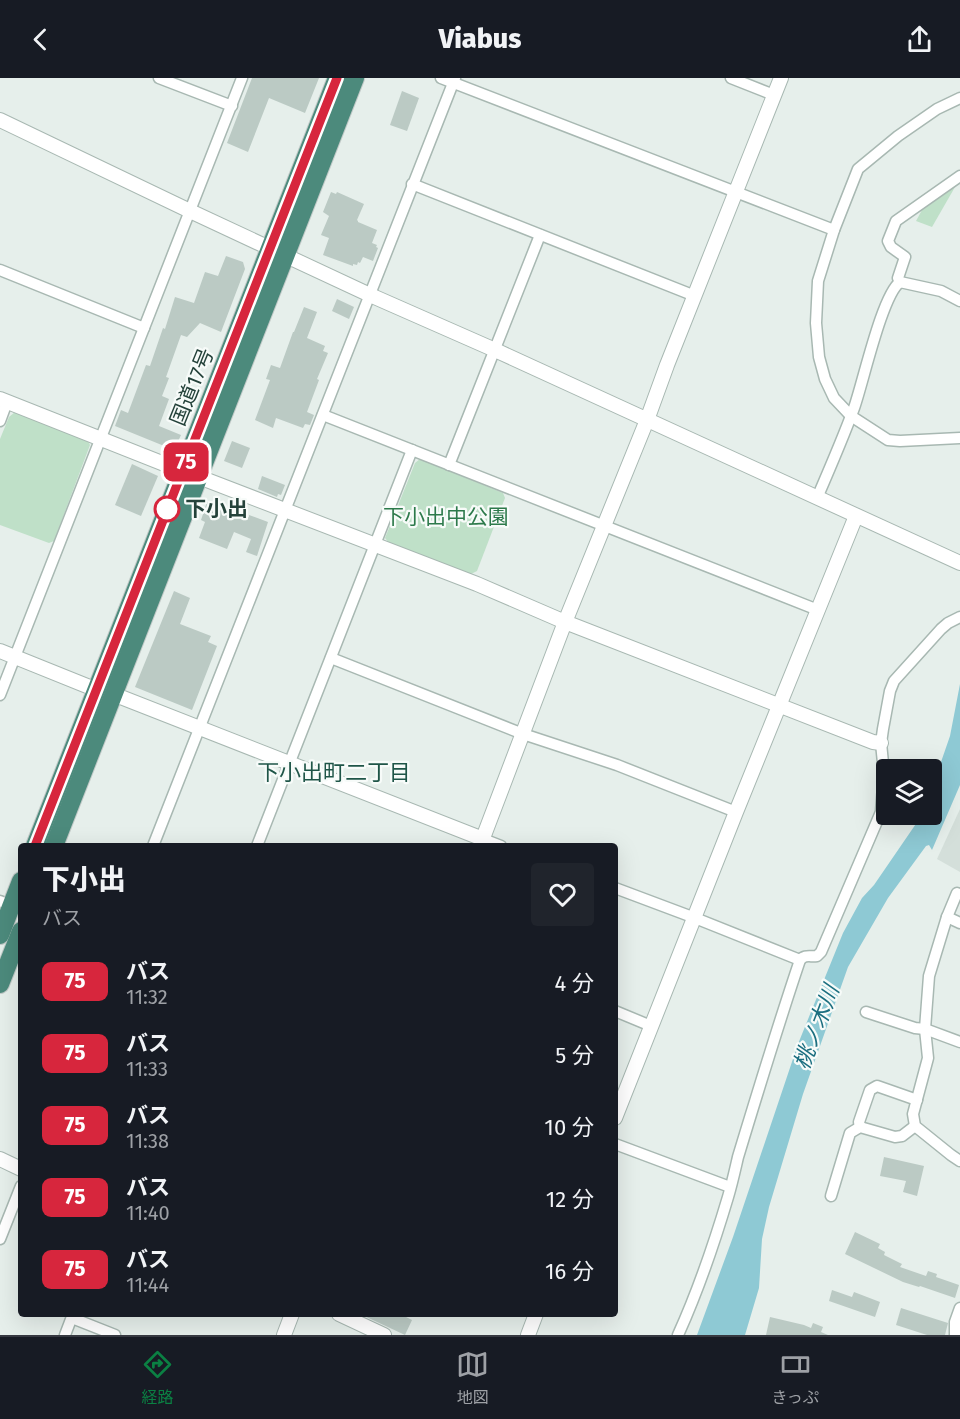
<!DOCTYPE html>
<html lang="ja">
<meta charset="utf-8">
<style>
:root{--surface:#171b24;--page:#20242c;--text:#f1f3f6;--muted:#9ea1a6;--line:#363941;--accent:#0b8043}
body{margin:0;font-family:"Fira Sans","Noto Sans JP",sans-serif;background:var(--page);color:var(--text);height:100vh;display:flex;flex-direction:column;font-size:22px;white-space:nowrap}
*{box-sizing:border-box;margin:0}
p{font-size:20px;color:var(--muted)}
.icon{flex:none;width:33px;height:33px;fill:none;stroke:currentColor;stroke-width:2;stroke-linecap:round;stroke-linejoin:round}
.map{position:relative;flex:1;overflow:hidden}
.side{position:absolute;left:18px;top:765px;width:600px;height:474px;display:flex;flex-direction:column;background:var(--surface);border-radius:6px;box-shadow:0 6px 24px #0002}
.side>*{flex:none}
.badge{padding:0 12px;border-radius:9px;font-size:21px;line-height:39px}
.buttons{position:absolute;left:876px;top:681px;display:grid;gap:12px}
.buttons a{display:grid;place-items:center;width:66px;height:66px;border-radius:6px;background:var(--surface);box-shadow:0 6px 24px #0002;font-size:30px}
.map>.badge{position:absolute;translate:-50% -50%;box-shadow:0 0 0 3px #fff}
.round{display:grid;place-items:center;flex:none;width:63px;height:63px;border-radius:6px;background:var(--page)}
.head{display:flex;align-items:center;justify-content:space-between;height:102px;padding:0 24px}
h1{font-size:28px;font-weight:800;line-height:45px}
ul{padding:0;list-style:none}
li{display:flex;align-items:center;gap:18px;height:72px;padding:0 24px}
li div{flex:1}
li b{display:block;font-size:22px}
li em{font-style:normal}
li .badge{min-width:66px;font-weight:700;text-align:center}
header{display:flex;justify-content:space-between;align-items:center;height:78px;padding:0 24px;background:var(--surface);font-size:27px;font-weight:800}
.tab-bar{display:flex;justify-content:space-around;align-items:center;height:84px;border-top:2px solid var(--line);background:var(--surface);font-size:16px;color:var(--muted)}
.tab-bar a{display:grid;justify-items:center;gap:3px}
.tab-bar .on{color:var(--accent)}
.map>svg:first-child{display:block}
.built{fill:#d4dfda}
.green{fill:#bfe0c8}
.water{fill:#8ec9d4}
.building{fill:#bbcac4}
.lines{fill:none;stroke-linecap:round;stroke-linejoin:round}
.minor-casing{stroke:#a8b8b2;stroke-width:13}
.tertiary-casing{stroke:#a8b8b2;stroke-width:16}
.trunk-casing{stroke:#c2cac8;stroke-width:20}
.minor{stroke:#fff;stroke-width:10}
.tertiary{stroke:#fff;stroke-width:14}
.trunk{stroke:#4c8a7c;stroke-width:18}
.line-casing{stroke:#fff;stroke-width:14}
.line{stroke:#d7263d;stroke-width:9}
.stop-dot{fill:#fff;stroke:#d7263d;stroke-width:3}
.labels{text-anchor:middle;stroke-width:4.5;stroke-linejoin:round;paint-order:stroke}
.street-label{font-size:21px;fill:#24423a;stroke:#f7fbf9}
.stop-label{font-size:21px;font-weight:bold;fill:#24423a;stroke:#f7fbf9;text-anchor:start}
.park-label{font-size:21px;fill:#2d7a4b;stroke:#f7fbf9}
.neighbourhood-label{font-size:22px;fill:#1f5548;stroke:#f7fbf9}
.water-label{font-size:22px;font-style:italic;fill:#1c6f80;stroke:#f7fbf9}
</style>
<header><svg class="icon" aria-label="back" viewBox="0 0 24 24"><path d="M15 5l-7 7 7 7"/></svg>Viabus<svg class="icon" aria-label="share" viewBox="0 0 24 24"><path d="M12 15V3M7 8l5-5 5 5M5 13v7h14v-7"/></svg></header>
<div class="map">
<svg width="960" height="1257" viewBox="0 0 960 1257">
<rect width="100%" height="100%" fill="#e6efeb"/>
<polygon class="built" points="960,731 960,794 937,781"/>
<g class="green">
<polygon points="955,109 932,149 916,143 922,132"/>
<polygon points="15,334 87,361 90,367 54,463 49,465 0,447 0,361 9,339"/>
<polygon points="420,381 503,415 505,420 477,493 471,496 389,465 385,460 415,385"/>
</g>
<polygon class="water" points="960,606 960,707 932,772 929,767 926,768 888,820 848,889 803,1016 769,1129 762,1161 759,1210 745,1257 697,1257 733,1159 798,966 843,855 862,820 874,807 922,737 932,736 932,710 950,658"/>
<g class="building">
<polygon points="252,0 319,0 305,35 269,20 248,74 227,65"/>
<polygon points="402,13 419,20 407,53 390,47"/>
<polygon points="331,114 336,116 337,114 364,126 357,142 358,143 358,144 377,152 372,165 377,167 376,169 378,170 373,183 363,179 360,185 358,184 357,187 353,186 353,188 323,177 329,160 321,157 329,138 323,134"/>
<polygon points="226,178 243,184 245,191 221,254 200,245 187,259 181,257 166,299 169,300 162,318 169,321 159,348 181,357 174,372 115,348 121,332 128,335 146,287 150,288 163,250 165,251 175,219 194,225 205,194 218,198"/>
<polygon points="337,221 354,229 349,241 332,233"/>
<polygon points="304,229 317,234 307,260 325,268 323,273 328,275 317,301 319,302 307,334 314,337 310,347 305,346 303,350 276,340 273,350 255,342 270,302 266,301 271,287 280,290 293,254 294,254"/>
<polygon points="232,363 250,370 242,390 224,383"/>
<polygon points="132,386 158,398 141,438 115,427"/>
<polygon points="262,398 285,407 281,417 278,416 277,419 258,411"/>
<polygon points="207,424 249,439 249,437 268,444 257,478 246,474 251,461 234,454 227,471 199,460 205,444 201,442"/>
<polygon points="174,513 190,520 180,546 211,558 208,564 217,568 192,632 135,609"/>
<polygon points="884,1079 924,1088 917,1118 903,1114 906,1103 880,1098"/>
<polygon points="855,1154 880,1166 878,1170 885,1174 884,1177 902,1186 900,1189 926,1198 928,1193 937,1196 936,1199 959,1207 955,1220 920,1208 919,1209 903,1204 845,1176"/>
<polygon points="832,1212 852,1219 854,1214 880,1224 875,1239 829,1223"/>
<polygon points="901,1230 948,1245 945,1257 927,1257 896,1247"/>
<polygon points="360,1236 400,1236 412,1242 405,1257"/>
<polygon points="770,1239 804,1247 811,1250 813,1245 823,1249 821,1254 828,1257 766,1257"/>
</g>
<g class="lines">
<defs>
<g id="minor">
<polyline points="159,0 232,28"/>
<polyline points="441,0 834,152"/>
<polyline points="731,0 774,17"/>
<polyline points="960,20 937,31 898,58 858,91 834,152 818,203 816,245 819,279 825,301 834,320 851,338 888,362 900,363 960,360"/>
<polyline points="412,106 695,218"/>
<polyline points="0,192 144,250"/>
<polyline points="900,204 898,200 905,179 891,169 888,163 896,143 960,98"/>
<polyline points="323,337 818,532"/>
<polyline points="0,343 7,324"/>
<polyline points="449,387 540,157"/>
<path d="M817 420C830 390 843 360 854 330 863 305 882 217 900 204L941 213 960 223"/>
<polyline points="331,580 523,656 617,687 736,734"/>
<polyline points="0,617 242,0"/>
<polyline points="483,761 501,768"/>
<polyline points="153,768 455,0"/>
<polyline points="257,768 412,372"/>
<polyline points="615,810 695,840 800,882"/>
<polyline points="957,815 947,839 929,898 925,951 928,980 913,1036 915,1048 951,1077 960,1083"/>
<polyline points="0,823 21,832"/>
<polyline points="947,839 960,845"/>
<polyline points="615,933 651,948"/>
<polyline points="866,934 915,950 925,951 960,964"/>
<polyline points="860,1049 859,1044 870,1012 877,1008 917,1022"/>
<polyline points="615,1066 730,1109"/>
<polyline points="831,1118 850,1055 860,1049 895,1059 902,1058 915,1048"/>
<polyline points="0,1161 21,1108"/>
<polyline points="72,1240 115,1257"/>
<polyline points="65,1257 73,1236"/>
<path d="M678 1257C698 1213 714 1166 728 1119 732 1106 735 1092 738 1079 758 1013 778 947 800 882 805 876 810 879 817 878L821 874 881 734 884 695 881 665 883 651 890 613 894 603 941 551 948 545 960 539"/>
<polyline points="955,1257 955,1244 960,1230"/>
</g>
<g id="tertiary">
<polyline points="0,42 190,133 370,217 495,272 960,485"/>
<polyline points="0,321 182,393"/>
<polyline points="199,399 477,506 565,544 873,664 881,665"/>
<polyline points="0,573 97,612 113,616 483,761"/>
<polyline points="480,768 565,544 647,342 667,287 781,0"/>
<polyline points="615,1040 736,734 856,438"/>
<polyline points="0,1081 21,1091"/>
<polyline points="339,1236 384,1257"/>
<polyline points="284,1257 292,1236"/>
<polyline points="528,1257 536,1236"/>
</g>
<g id="trunk">
<polyline points="35,768 337,0"/>
<polyline points="54,768 355,0"/>
<polyline points="0,857 21,803"/>
<polyline points="0,906 21,853"/>
</g>
</defs>
<use href="#minor" class="minor-casing"/>
<use href="#tertiary" class="tertiary-casing"/>
<use href="#trunk" class="trunk-casing"/>
<use href="#minor" class="minor"/>
<use href="#tertiary" class="tertiary"/>
<use href="#trunk" class="trunk"/>
</g>
<g class="lines">
<defs>
<polyline id="line" points="35,768 337,0"/>
</defs>
<use href="#line" class="line-casing"/>
<use href="#line" class="line"/>
</g>
<circle class="stop-dot" cx="167" cy="431" r="12"/>
<g class="labels">
<g class="street-label">
<text transform="translate(192 309) rotate(-68)" y="7">国道17号</text>
</g>
<g class="stop-label">
<text x="185" y="438">下小出</text>
</g>
<g class="park-label">
<text x="446" y="446">下小出中公園</text>
</g>
<g class="neighbourhood-label">
<text x="334" y="702">下小出町二丁目</text>
</g>
<g class="water-label">
<text transform="translate(816 949) rotate(-69)" y="8">桃ノ木川</text>
</g>
</g>
</svg>
<div class="buttons">
<a><svg class="icon" aria-label="layers" viewBox="0 0 24 24"><path d="M12 4l9 5-9 5-9-5zM3 14l9 5 9-5"/></svg></a>
</div>
<b class="badge" style="left:186px;top:384px;background:#d7263d;color:#fff">75</b>
<section class="side">
<div class="head"><div><h1>下小出</h1><p>バス</p></div><a class="round"><svg class="icon" aria-label="heart" viewBox="0 0 24 24"><path d="M12 20l-8-8c-3-5 5-10 8-4 3-6 11-1 8 4z"/></svg></a></div>
<ul>
<li><span class="badge" style="background:#d7263d;color:#fff">75</span><div><b>バス</b><p>11:32</p></div><em>4 分</em></li>
<li><span class="badge" style="background:#d7263d;color:#fff">75</span><div><b>バス</b><p>11:33</p></div><em>5 分</em></li>
<li><span class="badge" style="background:#d7263d;color:#fff">75</span><div><b>バス</b><p>11:38</p></div><em>10 分</em></li>
<li><span class="badge" style="background:#d7263d;color:#fff">75</span><div><b>バス</b><p>11:40</p></div><em>12 分</em></li>
<li><span class="badge" style="background:#d7263d;color:#fff">75</span><div><b>バス</b><p>11:44</p></div><em>16 分</em></li>
</ul>
</section>
</div>
<nav class="tab-bar">
<a class="on"><svg class="icon" aria-label="directions" viewBox="0 0 24 24"><path d="M12 3l9 9-9 9-9-9zM9 14v-3h6M13 9l2 2-2 2"/></svg>経路</a>
<a><svg class="icon" aria-label="map" viewBox="0 0 24 24"><path d="M3 6l6-2 6 2 6-2v14l-6 2-6-2-6 2zM9 4v14M15 6v14"/></svg>地図</a>
<a><svg class="icon" aria-label="tickets" viewBox="0 0 24 24"><path d="M3 7h18v10H3zM15 7v10"/></svg>きっぷ</a>
</nav>
